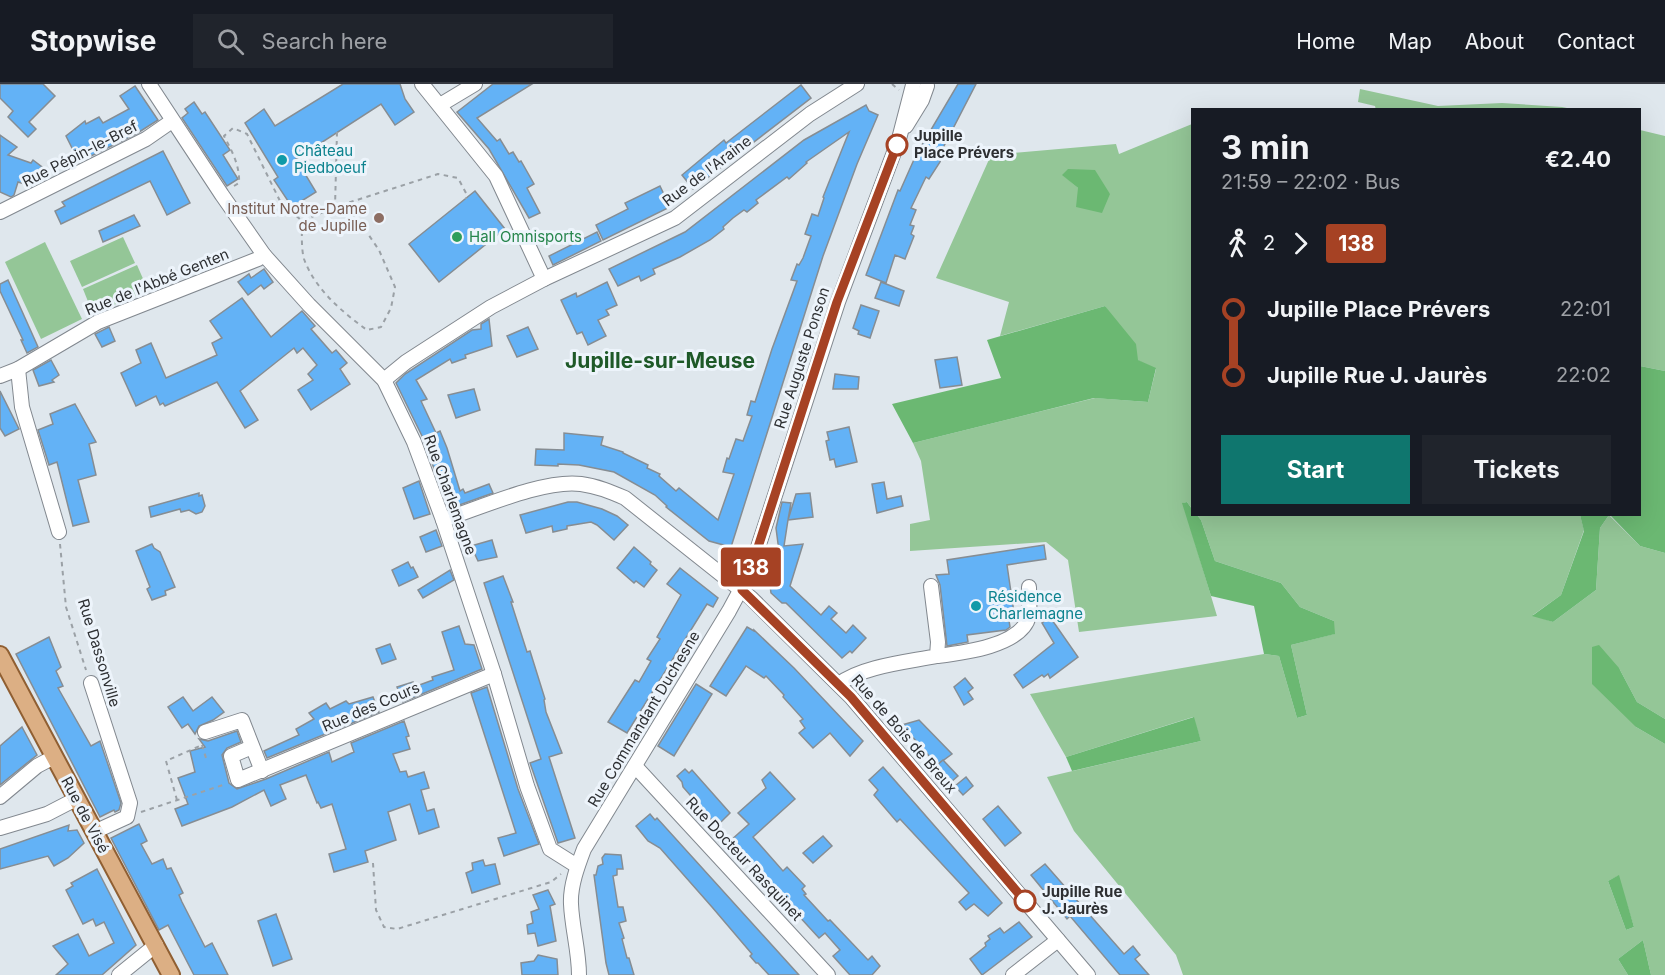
<!DOCTYPE html>
<meta charset="utf-8">
<style>
:root{--surface:#171b24;--page:#20242c;--text:#f1f3f6;--muted:#9ea1a6;--line:#363941;--accent:#0f766e}
body{margin:0;font-family:Inter,sans-serif;background:var(--page);color:var(--text);height:100vh;display:flex;flex-direction:column;font-size:22px;white-space:nowrap}
*{box-sizing:border-box;margin:0}
p{font-size:20px;color:var(--muted)}
.icon{flex:none;width:33px;height:33px;fill:none;stroke:currentColor;stroke-width:2;stroke-linecap:round;stroke-linejoin:round}
.map{position:relative;flex:1;overflow:hidden}
.details{position:absolute;left:1191px;top:24px;width:450px;height:408px;display:flex;flex-direction:column;background:var(--surface);border-radius:0px;box-shadow:0 6px 24px #0002}
.details>*{flex:none}
.badge{padding:0 12px;border-radius:4px;font-size:21px;line-height:39px}
.map>.badge{position:absolute;translate:-50% -50%;box-shadow:0 0 0 3px #fff}
.legs{display:flex;align-items:center;gap:9px;height:66px;padding:0 30px;font-size:20px}
.legs p{margin-inline-start:auto}
.head{display:flex;align-items:center;justify-content:space-between;height:102px;padding:0 30px}
h1{font-size:33px;font-weight:700;line-height:45px}
.primary-button{display:flex;gap:12px;margin-top:auto;padding:12px 30px}
.primary-button a{flex:1;height:69px;border-radius:0px;background:var(--accent);color:#fff;font-size:24px;font-weight:700;line-height:69px;text-align:center}
.primary-button a+a{background:var(--page);color:var(--text)}
ul{padding:0 30px;list-style:none}
li{display:flex;align-items:center;gap:21px;height:66px;font-size:22px}
li i{display:grid;place-items:center;width:9px;height:100%;margin:0 8px;background:currentColor}
li i::after{content:'';width:15px;height:15px;margin:-8px;border:4px solid;border-radius:50%;background:var(--surface)}
li p{margin-inline-start:auto}
li:first-child i{background:linear-gradient(#0000 50%,currentColor 0)}
li:last-child i{background:linear-gradient(currentColor 50%,#0000 0)}
header{display:flex;align-items:center;gap:36px;box-sizing:border-box;height:84px;padding:0 30px;background:var(--surface);border-bottom:2px solid var(--line)}
header strong{font-size:28px}
nav{display:flex;gap:33px;margin-inline-start:auto;font-size:21px}
.search{width:420px;height:54px;background:var(--page);display:flex;align-items:center;gap:15px;box-sizing:border-box;padding:0 21px;border-radius:0px;color:var(--muted);font-size:22px}
.map>svg:first-child{display:block}
.green{fill:#94c697;fill-rule:evenodd}
.forest{fill:#6bb872}
.building{fill:#63b2f6;stroke:#868d93;stroke-width:1.5}
.lines{fill:none;stroke-linecap:round;stroke-linejoin:round}
.minor-casing{stroke:#82888f;stroke-width:16}
.major-casing{stroke:#905f32;stroke-width:20}
.path{stroke:#9ba1a6;stroke-width:2;stroke-dasharray:4.5 4.5;stroke-linecap:butt}
.minor{stroke:#fff;stroke-width:14}
.major{stroke:#dcaf84;stroke-width:16}
.line-1-casing{stroke:#fff;stroke-width:14}
.line-1{stroke:#a64224;stroke-width:9}
.stop-1-dot{fill:#fff;stroke:#a64224;stroke-width:3}
.culture-dot{fill:#0f9aa8;stroke:#edf4fb;stroke-width:2}
.education-dot{fill:#8d6e63;stroke:#edf4fb;stroke-width:2}
.leisure-dot{fill:#2e9e5b;stroke:#edf4fb;stroke-width:2}
.labels{text-anchor:middle;stroke-width:6;stroke-linejoin:round;paint-order:stroke}
.stop-label{font-size:15px;font-weight:bold;fill:#2e3033;stroke:#edf4fb;text-anchor:start}
.culture-label{font-size:15px;fill:#0d838f;stroke:#edf4fb;text-anchor:start}
.street-label{font-size:15px;fill:#2e3033;stroke:#edf4fb}
.education-label{font-size:15px;fill:#785e54;stroke:#edf4fb;text-anchor:end}
.leisure-label{font-size:15px;fill:#27864d;stroke:#edf4fb;text-anchor:start}
.district-label{font-size:21px;font-weight:bold;fill:#1e5928;stroke:#edf4fb}
</style>
<header>
<strong>Stopwise</strong>
<div class="search"><svg class="icon" aria-label="search" viewBox="0 0 24 24"><circle cx="10" cy="10" r="6"/><path d="M15 15l6 6"/></svg>Search here</div>
<nav><a>Home</a><a>Map</a><a>About</a><a>Contact</a></nav>
</header>
<div class="map">
<svg width="1665" height="891" viewBox="0 0 1665 891">
<rect width="100%" height="100%" fill="#dfe7ed"/>
<g class="green">
<polygon points="1360,5 1438,22 1502,19 1562,23 1572,25 1376,26 1375,22 1358,18"/>
<path d="M1192 40V425L1187 418 1183 419 1217 532 1079 548 1068 476 1046 458 910 467V440L930 436 921 377 913 359 1095 314 1148 318 1156 285 1137 276 1105 222 1000 252 1009 218 936 194 991 71 1116 60 1119 70ZM1063 91 1110 110 1078 104Z"/>
<polygon points="1640,46 1665,52 1665,287 1640,282"/>
<polygon points="123,153 135,179 82,203 70,177"/>
<polygon points="45,158 82,235 41,255 5,178"/>
<polygon points="137,181 148,206 93,230 83,205"/>
<path d="M1197 431H1580L1584 446 1561 511 1533 531 1553 538 1596 506 1600 444 1609 431 1640 462 1665 469V635L1637 618 1619 584 1636 643 1665 660V891H1651L1643 856 1618 875 1628 891H1183L1176 871 1074 747 1047 693 1201 657 1193 633 1066 673 1030 610 1264 570 1279 572 1297 634 1307 631 1291 561 1334 550V537L1300 523 1281 499 1215 477 1201 436ZM1618 792 1634 843 1626 846 1608 797Z"/>
</g>
<g class="forest">
<polygon points="1068,85 1095,86 1110,110 1102,129 1076,123 1078,104 1062,91"/>
<polygon points="1105,222 1136,260 1138,276 1156,284 1148,318 1094,314 913,359 892,320 1001,294 987,256"/>
<polygon points="1640,282 1665,287 1665,469 1640,462 1610,431 1640,430"/>
<polygon points="1187,418 1192,425 1192,430 1197,431 1201,436 1215,477 1281,499 1300,523 1334,537 1335,550 1291,561 1307,631 1297,634 1279,572 1264,570 1254,522 1211,512 1182,419"/>
<polygon points="1580,431 1609,431 1600,444 1596,506 1553,538 1532,532 1561,511 1584,447"/>
<polygon points="1599,561 1619,584 1637,618 1665,635 1665,660 1636,643 1592,600 1592,563"/>
<polygon points="1194,633 1201,657 1072,687 1066,673"/>
<polygon points="1619,791 1634,843 1626,846 1608,797"/>
<polygon points="1643,856 1651,891 1628,891 1618,875"/>
</g>
<g class="building">
<polygon points="0,0 43,0 55,12 29,38 36,45 28,53 8,33 13,27 0,14"/>
<polygon points="343,0 400,0 405,15 414,28 395,41 381,20 296,75 316,108 292,123 274,96 278,93 245,39 264,25 275,42"/>
<polygon points="493,0 532,0 477,34 497,57 500,55 509,70 513,68 519,78 521,77 534,100 527,104 540,129 529,134 489,65 457,28"/>
<polygon points="958,0 976,0 943,64 945,65 940,78 929,95 926,93 911,124 916,126 910,141 914,142 911,150 914,152 905,175 895,171 886,199 866,191 898,106 900,107 916,71"/>
<polygon points="801,1 811,14 693,105 682,91 724,56 726,59"/>
<polygon points="135,2 158,36 136,50 91,72 90,70 84,74 82,71 77,74 66,52 85,37 86,40 99,33 103,39 129,25 120,12"/>
<polygon points="194,18 202,30 205,28 230,66 223,71 238,95 227,102 182,34 188,29 185,25"/>
<polygon points="866,21 869,27 878,31 857,80 823,172 731,463 709,457 666,423 667,422 655,411 614,388 579,381 558,380 558,382 535,381 536,365 564,366 564,349 603,353 601,361 623,368 623,369 648,381 647,384 660,390 659,392 676,407 679,404 718,436 734,390 723,388 727,374 729,375 736,355 743,357 752,332 747,331 751,317 755,318 772,265 797,197 791,196 797,180 799,181 803,174 811,152 805,150 812,130 818,132 824,114 823,113 849,48 806,78 807,79 789,95 787,93 756,116 758,119 747,128 744,126 733,134 723,143 724,145 710,156 680,173 653,185 655,190 641,197 639,192 618,202 609,185 685,148 804,56"/>
<polygon points="0,51 17,63 8,71 31,79 33,76 42,83 34,93 31,102 18,98 14,111 11,113 0,108"/>
<polygon points="163,67 190,119 167,131 150,97 61,140 55,127 65,122 62,118"/>
<polygon points="660,102 670,123 603,156 596,141 628,125 625,119"/>
<polygon points="475,107 505,145 439,198 409,160"/>
<polygon points="134,131 140,142 103,158 99,147"/>
<polygon points="597,148 601,157 553,181 549,172"/>
<polygon points="264,185 273,198 264,205 261,201 248,211 238,198 249,190 251,194"/>
<polygon points="8,196 38,263 27,269 21,256 23,256 0,207 0,200"/>
<polygon points="607,198 617,221 606,226 609,231 598,236 606,252 588,261 582,248 577,250 561,216 576,209 577,213"/>
<polygon points="881,198 904,207 899,222 875,214"/>
<polygon points="242,214 271,253 302,227 315,242 311,245 332,269 336,266 347,279 340,285 350,300 311,326 298,306 313,296 308,290 317,281 303,264 297,269 294,264 240,307 258,336 245,344 217,298 165,322 163,319 160,321 156,312 136,322 121,289 141,279 136,266 151,259 166,294 217,271 212,259 222,254 210,237"/>
<polygon points="861,221 879,227 870,254 858,250 859,247 853,244"/>
<polygon points="489,235 492,262 465,271 466,274 452,279 450,275 416,296 427,315 421,317 436,349 440,347 447,364 460,407 463,405 465,409 489,400 493,409 451,424 448,422 422,352 396,299 405,290 472,246 481,245 481,240"/>
<polygon points="109,243 115,257 102,263 95,250"/>
<polygon points="528,243 538,265 517,273 507,252"/>
<polygon points="957,273 962,301 940,304 935,276"/>
<polygon points="51,276 59,291 52,296 54,298 39,302 33,286"/>
<polygon points="835,290 859,293 858,305 833,305"/>
<polygon points="474,305 480,326 456,334 448,311"/>
<polygon points="0,307 19,345 5,352 0,344"/>
<polygon points="75,320 96,358 89,360 96,391 78,396 89,438 73,442 57,378 49,381 38,346 53,340 50,330"/>
<polygon points="849,343 857,378 836,383 834,375 830,376 826,357 829,356 827,348"/>
<polygon points="419,397 430,430 414,435 403,404"/>
<polygon points="884,398 887,415 901,412 903,422 877,429 872,400"/>
<polygon points="199,409 199,412 202,411 205,422 202,428 196,430 189,426 181,428 180,425 151,433 149,423"/>
<polygon points="810,409 813,433 788,436 784,462 803,460 790,502 821,531 829,522 837,529 831,535 846,549 853,541 866,554 852,569 850,567 842,574 786,519 782,519 771,509 769,494 773,493 772,482 777,482 777,475 780,475 776,444 782,418 791,419 788,436 796,410"/>
<polygon points="568,418 577,418 602,425 617,432 628,441 614,456 597,441 591,438 567,442 567,445 553,448 552,442 526,449 520,431"/>
<polygon points="436,446 442,462 426,468 420,453"/>
<polygon points="492,456 497,473 478,477 471,462"/>
<polygon points="152,460 154,464 160,468 175,503 165,507 166,511 152,516 147,505 150,503 136,467"/>
<polygon points="1044,461 1046,475 1007,481 1014,529 1008,530 1010,543 1006,546 967,551 968,558 947,562 940,501 936,491 949,490 947,476"/>
<polygon points="634,463 651,478 650,480 657,486 644,503 636,497 634,499 617,484"/>
<polygon points="408,478 411,484 413,483 418,493 399,502 392,486"/>
<polygon points="680,484 718,514 713,523 707,520 627,649 608,638 635,596 639,598 651,577 647,575 660,555 657,553 681,511 667,500"/>
<polygon points="450,486 454,496 423,514 418,506"/>
<polygon points="503,492 513,518 511,518 527,568 530,567 545,615 544,616 546,628 562,669 549,673 575,754 558,759 530,679 541,675 484,499"/>
<polygon points="1050,533 1078,573 1050,594 1048,590 1044,593 1042,591 1023,604 1014,591 1054,559 1042,539"/>
<polygon points="459,542 465,560 474,561 482,585 403,618 397,603 413,598 414,603 433,596 432,593 454,586 442,548"/>
<polygon points="747,543 754,547 754,546 794,584 863,657 850,672 830,649 813,664 799,649 805,644 800,637 803,635 783,613 784,611 766,592 764,594 746,582 726,612 710,602"/>
<polygon points="49,553 61,583 56,587 63,602 58,604 91,662 100,657 121,719 119,726 115,728 114,726 100,733 16,570"/>
<polygon points="390,560 396,575 382,580 376,565"/>
<polygon points="965,594 973,604 968,608 973,615 964,621 954,603"/>
<polygon points="696,600 712,610 674,672 658,662"/>
<polygon points="487,603 518,705 539,760 504,772 498,754 516,749 471,609"/>
<polygon points="183,613 193,627 212,613 224,628 213,636 199,642 195,650 188,640 182,644 168,623"/>
<polygon points="373,613 379,628 267,674 264,667 299,651 296,645 314,635 309,629 326,619 330,625 346,617 349,620"/>
<polygon points="919,636 952,670 937,681 902,641"/>
<polygon points="404,637 409,652 406,653 410,665 393,670 400,688 406,687 408,693 424,688 429,704 421,706 427,727 434,725 439,743 419,750 410,720 388,728 396,756 365,767 368,778 334,788 329,770 346,765 332,720 321,724 318,718 317,719 306,691 280,701 286,715 271,722 264,706 232,723 182,742 175,725 188,720 178,694 195,688 190,667 205,663 199,655 208,657 237,647 241,658 227,664 222,671 229,699 237,705 266,695 329,668 332,678 354,668 351,659"/>
<polygon points="22,643 37,671 0,701 0,662"/>
<polygon points="943,676 958,692 944,704 929,688"/>
<polygon points="883,683 1002,819 988,832 974,820 966,826 959,818 969,809 900,735 897,738 874,711 878,706 869,696"/>
<polygon points="685,685 689,689 692,686 730,729 717,742 683,703 682,698 677,692"/>
<polygon points="770,688 795,715 753,753 783,787 787,783 805,802 802,805 806,810 804,811 828,837 830,836 868,876 872,872 880,882 872,891 850,891 833,872 840,866 825,849 819,854 730,757 749,740 738,729 766,704 762,696"/>
<polygon points="966,693 973,702 963,711 955,702"/>
<polygon points="998,722 1021,749 1005,762 983,735"/>
<polygon points="650,730 655,736 657,734 799,891 769,891 758,879 756,879 750,872 752,870 712,823 660,764 648,757 636,742"/>
<polygon points="139,740 147,757 141,760 152,780 163,775 167,785 171,784 183,809 179,811 182,818 205,863 212,859 228,891 194,891 168,841 159,846 111,754"/>
<polygon points="69,741 68,747 77,746 84,759 68,774 54,782 48,772 0,785 0,765"/>
<polygon points="823,752 832,762 813,779 803,769"/>
<polygon points="605,770 621,771 623,785 617,785 617,791 613,792 618,823 623,823 626,837 619,839 624,854 622,855 627,874 629,874 634,891 609,891 606,879 594,791 596,791 598,782 603,780 602,774"/>
<polygon points="483,776 485,782 495,780 500,800 472,809 466,789 473,786 472,779"/>
<polygon points="1045,780 1124,870 1133,862 1140,871 1135,875 1149,891 1120,891 1070,832 1067,835 1031,791"/>
<polygon points="97,785 136,861 102,891 56,891 68,880 53,862 78,850 89,872 114,859 104,838 96,842 93,835 83,840 66,806 73,802 71,799"/>
<polygon points="548,806 555,820 550,822 556,857 538,862 535,849 528,850 527,841 533,839 531,828 539,825 533,811"/>
<polygon points="276,830 292,875 273,882 258,837"/>
<polygon points="1019,838 1032,853 982,891 970,875 986,862 985,859 990,855 988,852 1000,844 1004,849"/>
<polygon points="538,871 557,875 558,891 522,891 521,879 534,877"/>
</g>
<g class="lines">
<defs>
<g id="minor">
<polyline points="149,0 222,111 264,171 309,221 384,296 414,358 443,436 494,590 527,702 550,765 577,782"/>
<polyline points="422,0 496,92 544,195"/>
<polyline points="440,21 475,0"/>
<polyline points="906,42 922,16 927,2"/>
<polyline points="0,128 146,55 172,37"/>
<polyline points="18,285 22,323 59,448"/>
<polyline points="0,292 18,285 98,238 258,175 264,171"/>
<polyline points="384,296 406,278 491,223 544,195 675,134 810,30 857,0"/>
<path d="M443 436C480 424 544 395 581 400 597 402 611 408 625 414L751 514 851 613 1088 891"/>
<path d="M937 572C962 569 1022 562 1029 532 1030 523 1029 512 1029 503"/>
<polyline points="91,599 130,719 127,733 94,748"/>
<path d="M839 600C863 582 908 578 937 572L938 558 931 502"/>
<polyline points="205,648 242,636 262,687"/>
<polyline points="252,663 231,672 238,696 494,590"/>
<polyline points="635,682 828,891"/>
<polyline points="0,713 37,682 54,673"/>
<polyline points="0,744 47,730 76,715"/>
<polyline points="119,891 156,861"/>
<path d="M579 891C579 867 572 844 571 820 570 802 578 781 584 765L729 527 750 488 838 218 899 55 913 1"/>
<polyline points="1013,891 1058,856"/>
</g>
<polyline id="major" points="0,571 171,891"/>
</defs>
<use href="#minor" class="minor-casing"/>
<use href="#major" class="major-casing"/>
<g class="path">
<polyline points="892,0 899,6"/>
<polyline points="337,48 335,123 438,90 458,94 466,109 466,115"/>
<path d="M234 102 239 99C240 82 232 67 224 52L233 44 247 50 280 117 302 137C302 148 301 164 304 175 315 205 342 228 367 246L381 243 391 224 395 203 379 166 357 134 335 123 302 137"/>
<polyline points="60,460 66,523 86,586"/>
<polyline points="202,661 206,674"/>
<polyline points="177,716 166,677 202,661"/>
<polyline points="141,728 226,700"/>
<polyline points="373,779 376,826 384,843 397,845 551,798 561,790"/>
</g>
<use href="#minor" class="minor"/>
<use href="#major" class="major"/>
</g>
<g class="lines">
<defs>
<polyline id="line-1" points="897,61 837,218 750,488 742,506 851,613 1025,817"/>
</defs>
<use href="#line-1" class="line-1-casing"/>
<use href="#line-1" class="line-1"/>
</g>
<g class="stop-1-dot">
<circle cx="897" cy="61" r="10"/>
<circle cx="1025" cy="817" r="10"/>
</g>
<g class="culture-dot">
<circle cx="282" cy="76" r="6"/>
<circle cx="976" cy="522" r="6"/>
</g>
<circle class="education-dot" cx="379" cy="134" r="6"/>
<circle class="leisure-dot" cx="457" cy="153" r="6"/>
<g class="labels">
<g class="stop-label">
<text x="914" y="57">Jupille<tspan x="914" dy="17">Place Prévers</tspan></text>
<text x="1042" y="813">Jupille Rue<tspan x="1042" dy="17">J. Jaurès</tspan></text>
</g>
<g class="culture-label">
<text x="294" y="72">Château<tspan x="294" dy="17">Piedboeuf</tspan></text>
<text x="988" y="518">Résidence<tspan x="988" dy="17">Charlemagne</tspan></text>
</g>
<g class="street-label">
<text transform="translate(80 70) rotate(-27)" y="5">Rue Pépin-le-Bref</text>
<text transform="translate(707 87) rotate(-37)" y="5">Rue de l'Araine</text>
<text transform="translate(157 198) rotate(-22)" y="5">Rue de l'Abbé Genten</text>
<text transform="translate(802 274) rotate(-72)" y="5">Rue Auguste Ponson</text>
<text transform="translate(450 411) rotate(70)" y="5">Rue Charlemagne</text>
<text transform="translate(99 569) rotate(73)" y="5">Rue Dassonville</text>
<text transform="translate(371 623) rotate(-23)" y="5">Rue des Cours</text>
<text transform="translate(644 635) rotate(-59)" y="5">Rue Commandant Duchesne</text>
<text transform="translate(904 650) rotate(49)" y="5">Rue de Bois de Breux</text>
<text transform="translate(85 731) rotate(62)" y="5">Rue de Visé</text>
<text transform="translate(744 775) rotate(47)" y="5">Rue Docteur Rasquinet</text>
</g>
<g class="education-label">
<text x="367" y="130">Institut Notre-Dame<tspan x="367" dy="17">de Jupille</tspan></text>
</g>
<g class="leisure-label">
<text x="469" y="158">Hall Omnisports</text>
</g>
<g class="district-label">
<text x="660" y="284">Jupille-sur-Meuse</text>
</g>
</g>
</svg>
<b class="badge" style="left:751px;top:483px;background:#a64224;color:#fff">138</b>
<section class="details">
<div class="head"><div><h1>3 min</h1><p>21:59 – 22:02 · Bus</p></div><b>€2.40</b></div>
<div class="legs"><svg class="icon" aria-label="walk" viewBox="0 0 24 24"><circle cx="13" cy="4" r="2"/><path d="M13 8l-2 6 4 7M11 14l-3 7M7 12l3-4h3l4 4"/></svg>2<svg class="icon" aria-label="forward" viewBox="0 0 24 24"><path d="M9 5l7 7-7 7"/></svg><b class="badge" style="background:#a64224;color:#fff">138</b></div>
<ul>
<li><i style="color:#a64224"></i><b>Jupille Place Prévers</b><p>22:01</p></li>
<li><i style="color:#a64224"></i><b>Jupille Rue J. Jaurès</b><p>22:02</p></li>
</ul>
<div class="primary-button"><a>Start</a><a>Tickets</a></div>
</section>
</div>
